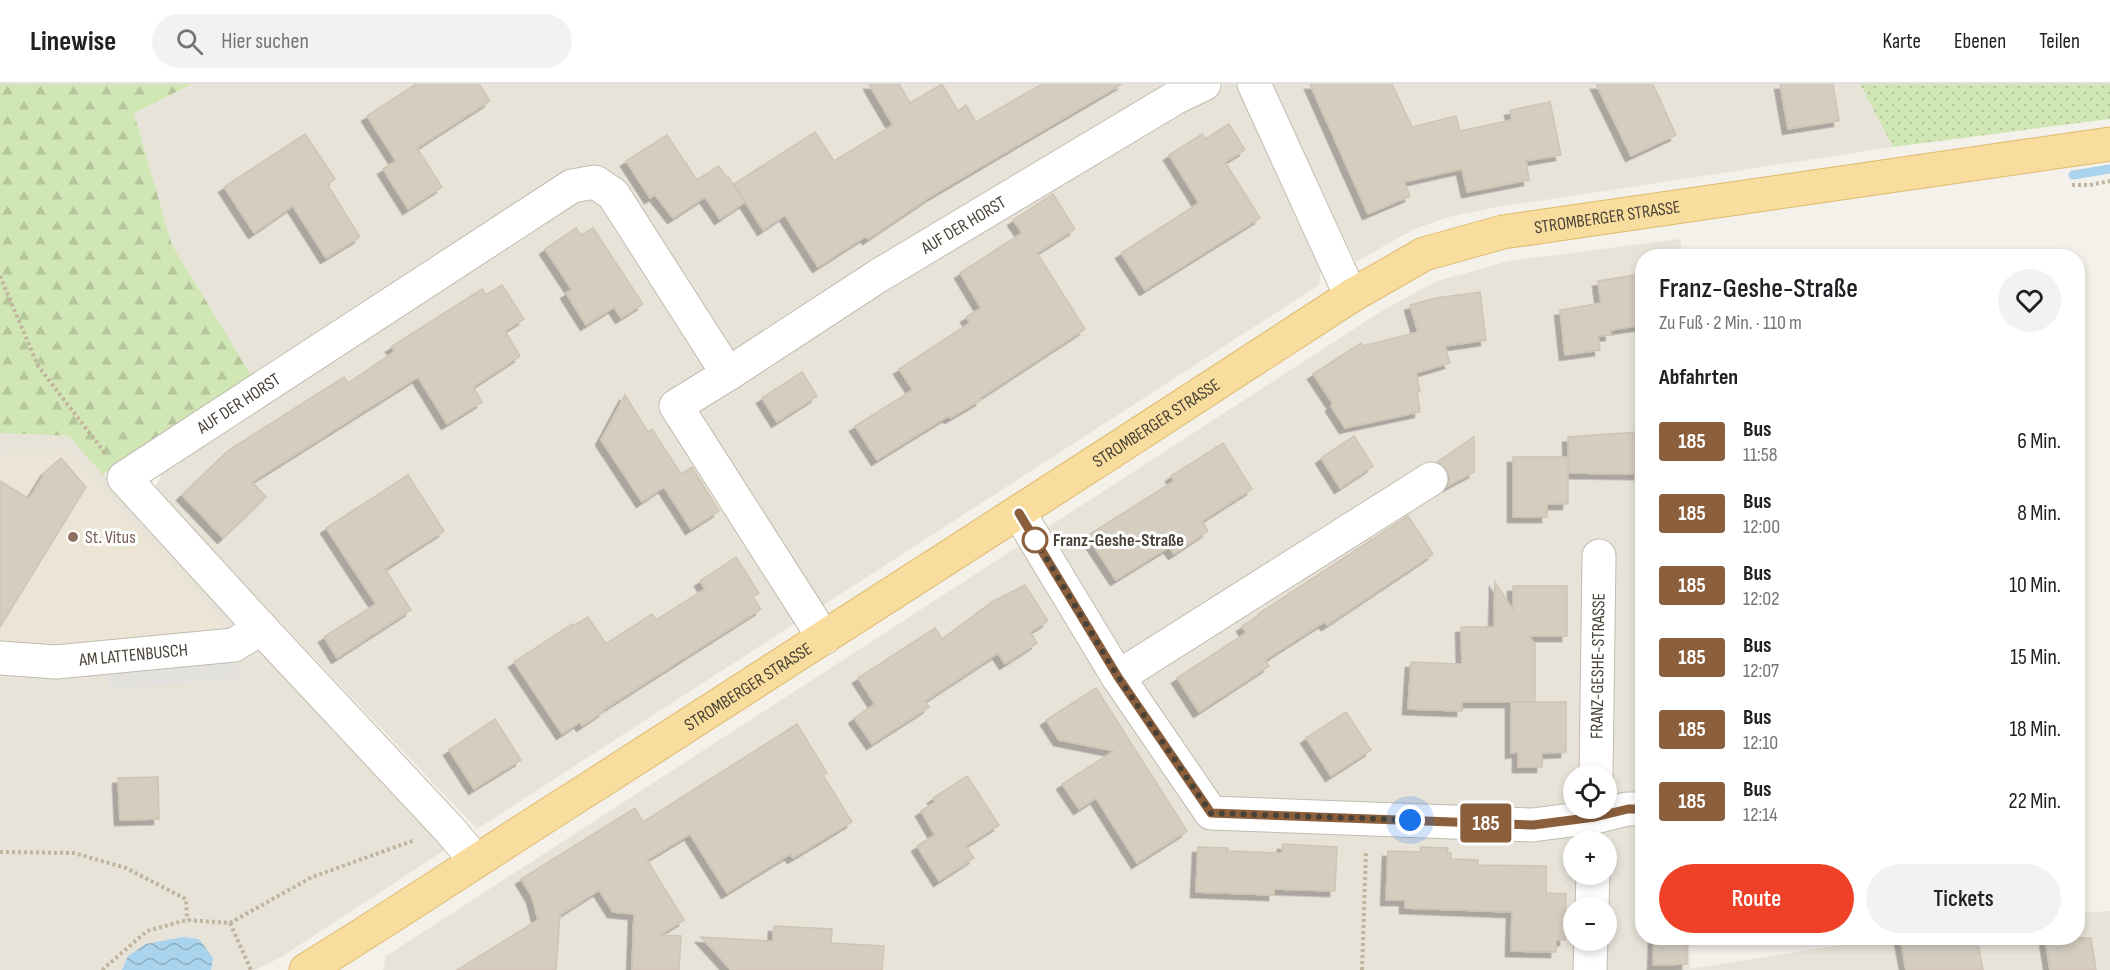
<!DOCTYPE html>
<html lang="de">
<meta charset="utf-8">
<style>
:root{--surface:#fff;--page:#f2f2f2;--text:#202124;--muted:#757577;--line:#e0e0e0;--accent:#ef4127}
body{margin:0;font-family:"Sofia Sans Condensed",sans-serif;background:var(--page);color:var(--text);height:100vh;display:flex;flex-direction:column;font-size:22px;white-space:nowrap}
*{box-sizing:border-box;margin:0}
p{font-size:20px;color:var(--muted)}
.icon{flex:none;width:33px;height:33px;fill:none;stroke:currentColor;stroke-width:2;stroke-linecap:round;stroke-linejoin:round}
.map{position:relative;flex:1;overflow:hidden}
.sheet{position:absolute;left:1635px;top:165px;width:450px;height:696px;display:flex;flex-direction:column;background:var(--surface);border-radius:24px;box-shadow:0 3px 9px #0003}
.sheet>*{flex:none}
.badge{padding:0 12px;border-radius:4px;font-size:21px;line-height:39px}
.fabs{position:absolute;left:1563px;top:681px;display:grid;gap:12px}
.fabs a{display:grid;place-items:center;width:54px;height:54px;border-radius:50%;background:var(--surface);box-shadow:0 3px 9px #0003;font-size:30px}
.you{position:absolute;width:30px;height:30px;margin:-15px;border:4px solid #fff;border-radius:50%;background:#1a73e8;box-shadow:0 0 0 9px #1a73e833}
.map>.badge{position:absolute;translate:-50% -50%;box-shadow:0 0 0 3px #fff}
h2{padding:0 24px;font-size:22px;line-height:54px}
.round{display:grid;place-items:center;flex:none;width:63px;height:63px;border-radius:32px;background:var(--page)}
.headline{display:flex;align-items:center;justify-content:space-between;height:102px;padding:0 24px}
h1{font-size:28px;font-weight:600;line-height:45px}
.primary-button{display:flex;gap:12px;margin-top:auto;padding:12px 24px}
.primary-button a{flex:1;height:69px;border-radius:36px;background:var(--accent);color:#fff;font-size:24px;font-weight:600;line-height:69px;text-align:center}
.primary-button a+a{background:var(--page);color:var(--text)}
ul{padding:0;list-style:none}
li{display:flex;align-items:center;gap:18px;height:72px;padding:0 24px}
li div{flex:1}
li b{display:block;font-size:22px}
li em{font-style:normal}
li .badge{min-width:66px;font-weight:700;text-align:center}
header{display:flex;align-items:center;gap:36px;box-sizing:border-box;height:84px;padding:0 30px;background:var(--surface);border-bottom:2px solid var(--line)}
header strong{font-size:28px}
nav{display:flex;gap:33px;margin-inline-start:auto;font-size:21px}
.search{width:420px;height:54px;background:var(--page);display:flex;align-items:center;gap:15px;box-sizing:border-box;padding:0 21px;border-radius:33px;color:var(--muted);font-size:22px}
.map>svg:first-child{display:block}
.residential{fill:#e8e3d9;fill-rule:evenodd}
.education{fill:#ece5d5}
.grass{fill:url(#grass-dots)}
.forest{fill:url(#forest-firs)}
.parking{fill:#e3e1de}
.water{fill:url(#water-waves)}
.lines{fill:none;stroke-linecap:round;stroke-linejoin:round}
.stream{stroke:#aad3ed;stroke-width:9}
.building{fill:#d5cdc0;stroke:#d0c4b4;stroke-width:1.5;filter:url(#shadow)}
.minor-casing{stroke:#c2bcb0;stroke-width:35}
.major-casing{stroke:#deba6e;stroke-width:35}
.path{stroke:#c0b49f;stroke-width:4;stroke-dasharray:3 3;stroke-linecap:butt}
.minor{stroke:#fff;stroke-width:33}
.major{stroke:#f9dd9e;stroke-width:33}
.line-casing{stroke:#fff;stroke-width:14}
.line{stroke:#8b5e3c;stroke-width:9}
.walk{stroke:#484238;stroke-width:6;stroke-dasharray:0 10.8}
.education-dot{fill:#8d6e63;stroke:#fff;stroke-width:2}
.stop-dot{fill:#fff;stroke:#8b5e3c;stroke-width:3}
.labels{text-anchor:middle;stroke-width:6;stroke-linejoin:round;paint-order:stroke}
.street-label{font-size:18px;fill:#484238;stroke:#fff}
.education-label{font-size:18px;fill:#785e54;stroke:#fff;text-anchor:start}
.stop-label{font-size:18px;font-weight:bold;fill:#484238;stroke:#fff;text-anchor:start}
</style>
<header>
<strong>Linewise</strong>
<div class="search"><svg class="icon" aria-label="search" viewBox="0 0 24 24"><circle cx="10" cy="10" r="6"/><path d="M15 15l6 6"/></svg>Hier suchen</div>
<nav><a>Karte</a><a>Ebenen</a><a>Teilen</a></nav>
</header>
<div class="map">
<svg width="2110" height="886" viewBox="0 0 2110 886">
<defs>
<pattern id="grass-dots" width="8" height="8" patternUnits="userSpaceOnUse" patternTransform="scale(1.5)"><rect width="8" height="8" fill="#d1e6b5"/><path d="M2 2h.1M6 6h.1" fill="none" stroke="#b5c69c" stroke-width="1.8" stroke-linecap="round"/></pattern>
<pattern id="forest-firs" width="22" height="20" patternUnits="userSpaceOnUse" patternTransform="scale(1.5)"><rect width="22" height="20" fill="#d1e6b5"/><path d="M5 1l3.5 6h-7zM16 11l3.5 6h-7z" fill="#b5c69c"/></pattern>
<pattern id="water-waves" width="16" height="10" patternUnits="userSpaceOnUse" patternTransform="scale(1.5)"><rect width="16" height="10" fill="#aad3ed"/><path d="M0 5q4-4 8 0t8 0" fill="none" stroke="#8cadc1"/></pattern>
<filter id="shadow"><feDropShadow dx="-5.5" dy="5.5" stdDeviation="0" flood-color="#0004"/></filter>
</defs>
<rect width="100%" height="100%" fill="#f4f1ea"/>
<g class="residential">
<polygon points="192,0 1236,0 1321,182 1319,201 477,745 154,406 167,380 267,318 172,161 134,29"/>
<polygon points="1269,0 1860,0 1893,63 1492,124 1449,133 1414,145 1356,178"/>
<path d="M1680 155 1683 172H1642V854H1690V885L1884 854H2078V829L2110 827V886H383L386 872 1380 228 1437 197 1509 177ZM1574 692H1606V724H1574ZM1574 758H1606V790H1574ZM1574 824H1606V856H1574Z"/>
<polygon points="0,349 69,352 448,764 281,873 256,886 0,886"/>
</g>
<polygon class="education" points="69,368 221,534 226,543 211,552 55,565 0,560 0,371"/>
<polygon class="grass" points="1860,0 2110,0 2110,35 1893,63"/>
<polygon class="forest" points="0,0 192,0 134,29 172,161 251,291 124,374 103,391 69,352 0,349"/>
<polygon class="parking" points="237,571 239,594 110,605 108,581"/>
<polygon class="water" points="183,853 199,855 213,874 211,886 122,886 128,872 146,860"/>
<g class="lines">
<polyline class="stream" points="2073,91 2110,85"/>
</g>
<g class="building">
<polygon points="416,0 479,0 490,17 417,64 442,103 408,125 383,85 396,77 367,32"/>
<polygon points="869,0 899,0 910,19 942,0 958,27 966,21 976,38 1042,0 1122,0 933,111 868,155 866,152 818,183 785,131 763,146 734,100 815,48 834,77 893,41"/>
<polygon points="1310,0 1392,0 1412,43 1456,32 1460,47 1512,36 1510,26 1550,18 1561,71 1526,77 1529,96 1467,108 1462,85 1404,98 1410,112 1368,130"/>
<polygon points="1596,0 1653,0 1676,51 1631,72"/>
<polygon points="1780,0 1833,0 1839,37 1788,45"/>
<polygon points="1229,40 1245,66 1225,78 1260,134 1145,206 1121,169 1199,119 1169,71 1202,50 1205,55"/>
<polygon points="305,50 335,95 327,100 360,153 326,174 293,122 254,149 224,103"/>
<polygon points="667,51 697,96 719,82 726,93 728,92 745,118 720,135 705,113 673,134 655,111 650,114 626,77"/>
<polygon points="1053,110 1075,145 1037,169 1085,245 980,314 981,316 950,334 948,332 877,376 855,342 913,306 899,285 970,239 966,233 981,224 960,189 1022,149 1013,136"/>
<polygon points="576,144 581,151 593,144 643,220 621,234 614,223 586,241 566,209 572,206 545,165"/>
<polygon points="1642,190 1642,241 1610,246 1611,251 1598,252 1600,266 1565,271 1560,226 1601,219 1598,197"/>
<polygon points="502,201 524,235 505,247 520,272 473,303 482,318 447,340 418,293 252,398 266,413 223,454 182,411 229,366 344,293 348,299 395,267 391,263 482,205 486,211"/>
<polygon points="1480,208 1486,256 1445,262 1450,279 1416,289 1420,307 1417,308 1420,328 1345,344 1331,322 1333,320 1313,290 1361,259 1363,262 1418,248 1410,221 1436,214"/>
<polygon points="802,288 817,312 777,338 762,314"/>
<polygon points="625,311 648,348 652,345 681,390 692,383 719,427 691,445 664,403 642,418 601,356"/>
<polygon points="1638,348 1639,390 1569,389 1568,353"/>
<polygon points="1354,352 1373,382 1340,404 1321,374"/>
<polygon points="1474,353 1474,388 1448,402 1450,394 1447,386 1437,378"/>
<polygon points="1223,359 1252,405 1202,437 1208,447 1174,470 1169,463 1116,496 1087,452 1174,397 1171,392"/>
<polygon points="1513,373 1568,373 1568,420 1547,420 1547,433 1513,433"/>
<polygon points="61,374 86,403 0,543 0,397 29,415 46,387"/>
<polygon points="408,391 444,447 385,485 411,526 337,574 324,553 376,520 326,444"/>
<polygon points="1408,432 1433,470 1327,541 1324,538 1265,576 1269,582 1199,628 1177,594 1246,549 1242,542 1259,532 1258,530"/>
<polygon points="736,473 759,509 753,513 761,525 603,626 604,627 582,642 580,638 562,650 514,578 572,540 573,542 588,533 606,560 652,530 656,536 705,505 700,497"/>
<polygon points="1495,498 1513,526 1513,502 1567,502 1567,552 1529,552 1535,560 1535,618 1462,618 1462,627 1408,625 1411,578 1462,580 1461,543 1494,543"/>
<polygon points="1025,501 1048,537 1030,548 1037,559 1005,580 998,569 925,617 929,623 872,660 854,634 875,620 858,594 935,544 942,555 992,518"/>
<polygon points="1096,604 1187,747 1137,779 1096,714 1079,725 1062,700 1114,667 1059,656 1046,636"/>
<polygon points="1511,618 1566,618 1566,668 1542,669 1542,683 1518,683 1518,668 1511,669"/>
<polygon points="1346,628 1371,666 1331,692 1306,654"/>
<polygon points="495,635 521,676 474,705 449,666"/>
<polygon points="797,640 827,689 823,691 852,738 793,774 790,770 727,809 690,750 647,776 684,836 660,851 681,852 679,886 632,886 634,830 613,828 599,806 560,831 556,886 457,886 538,836 532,813 521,795 635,724 643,738"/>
<polygon points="967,692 999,741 966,762 974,774 939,797 917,762 935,751 921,727 935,718 933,714"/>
<polygon points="158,693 159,735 120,736 118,694"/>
<polygon points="1283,760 1337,763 1335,807 1274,805 1274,811 1196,808 1198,763 1228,764 1227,767 1282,769"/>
<polygon points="1421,763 1448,764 1447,769 1451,769 1451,775 1478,776 1478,781 1546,782 1546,809 1566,810 1565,856 1556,856 1556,868 1511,867 1512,828 1405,824 1405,816 1386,816 1388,767 1420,768"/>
<polygon points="774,842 832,845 831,859 884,862 882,886 731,886 701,853 773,857"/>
<polygon points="1654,854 1687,854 1687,880 1653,881"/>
<polygon points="1900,854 1977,854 1983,886 1906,886"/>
<polygon points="2045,854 2091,854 2096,886 2050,886"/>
</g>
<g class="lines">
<defs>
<g id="minor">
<polyline points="1254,0 1351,212"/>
<polyline points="1019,429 1118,593 1211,729 1532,741 1595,733 1627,725 1642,725"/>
<path id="s1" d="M824 554 676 322 728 290 878 192 1175 14 1204 0"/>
<path id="s2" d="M0 574 56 578 234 561 261 544"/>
<polyline points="1118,593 1431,395"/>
<path id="s3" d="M1596 692 1599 472"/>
<path id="s4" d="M476 777 449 745 261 544 124 394 572 102 595 98 613 110 728 290"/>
<polyline points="1592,824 1593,790"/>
<polyline points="1590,886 1591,856"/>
</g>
<g id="major">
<path id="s5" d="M306 886C402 827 495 764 590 704 845 541 1098 377 1351 212L1424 170 1503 148 2110 60"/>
</g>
</defs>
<use href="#minor" class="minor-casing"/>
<use href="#major" class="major-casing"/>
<g class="path">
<polyline points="2072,101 2090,101 2110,97"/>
<polyline points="0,192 38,282 105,369"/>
<polyline points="0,768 74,769 126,784 186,815 187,836"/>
<polyline points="230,839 251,886"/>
<polyline points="102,886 147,847 187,836 230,839 312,793 415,756"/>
<polyline points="1362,886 1366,767"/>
</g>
<use href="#minor" class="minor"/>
<use href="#major" class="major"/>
</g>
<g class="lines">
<defs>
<polyline id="line" points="1019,429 1118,593 1211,729 1533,741 1595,733 1628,725 1642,725"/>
</defs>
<use href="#line" class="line-casing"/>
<use href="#line" class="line"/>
<polyline class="walk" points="1035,456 1030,447 1118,593 1211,729 1410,736"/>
</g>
<circle class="education-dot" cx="73" cy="453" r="6"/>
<circle class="stop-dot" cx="1035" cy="456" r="12"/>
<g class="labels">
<g class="street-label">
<text dy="6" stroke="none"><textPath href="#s5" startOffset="1515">STROMBERGER STRASSE</textPath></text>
<text dy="6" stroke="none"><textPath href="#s1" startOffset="615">AUF DER HORST</textPath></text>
<text dy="6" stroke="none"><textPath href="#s4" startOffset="657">AUF DER HORST</textPath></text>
<text dy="6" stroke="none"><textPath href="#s5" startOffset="1011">STROMBERGER STRASSE</textPath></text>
<text dy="6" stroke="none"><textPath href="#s2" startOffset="134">AM LATTENBUSCH</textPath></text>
<text dy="6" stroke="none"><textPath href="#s3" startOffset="110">FRANZ-GESHE-STRASSE</textPath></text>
<text dy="6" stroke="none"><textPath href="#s5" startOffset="525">STROMBERGER STRASSE</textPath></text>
</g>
<g class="education-label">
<text x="85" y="459">St. Vitus</text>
</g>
<g class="stop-label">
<text x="1053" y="462">Franz-Geshe-Straße</text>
</g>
</g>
</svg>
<div class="fabs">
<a><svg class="icon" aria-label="locate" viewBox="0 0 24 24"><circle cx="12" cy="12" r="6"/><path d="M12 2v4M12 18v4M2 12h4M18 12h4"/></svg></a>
<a>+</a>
<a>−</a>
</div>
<div class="you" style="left:1410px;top:736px"></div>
<b class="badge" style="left:1486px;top:739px;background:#8b5e3c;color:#fff">185</b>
<section class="sheet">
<div class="headline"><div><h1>Franz-Geshe-Straße</h1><p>Zu Fuß · 2 Min. · 110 m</p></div><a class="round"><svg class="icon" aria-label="heart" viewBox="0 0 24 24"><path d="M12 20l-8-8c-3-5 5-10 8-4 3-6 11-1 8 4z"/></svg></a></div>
<h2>Abfahrten</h2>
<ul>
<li><span class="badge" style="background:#8b5e3c;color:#fff">185</span><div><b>Bus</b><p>11:58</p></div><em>6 Min.</em></li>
<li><span class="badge" style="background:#8b5e3c;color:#fff">185</span><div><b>Bus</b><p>12:00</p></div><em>8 Min.</em></li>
<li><span class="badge" style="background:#8b5e3c;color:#fff">185</span><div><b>Bus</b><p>12:02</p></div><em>10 Min.</em></li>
<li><span class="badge" style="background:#8b5e3c;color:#fff">185</span><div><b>Bus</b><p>12:07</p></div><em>15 Min.</em></li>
<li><span class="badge" style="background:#8b5e3c;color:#fff">185</span><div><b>Bus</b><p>12:10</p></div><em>18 Min.</em></li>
<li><span class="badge" style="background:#8b5e3c;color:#fff">185</span><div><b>Bus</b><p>12:14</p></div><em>22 Min.</em></li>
</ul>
<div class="primary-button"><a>Route</a><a>Tickets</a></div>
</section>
</div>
